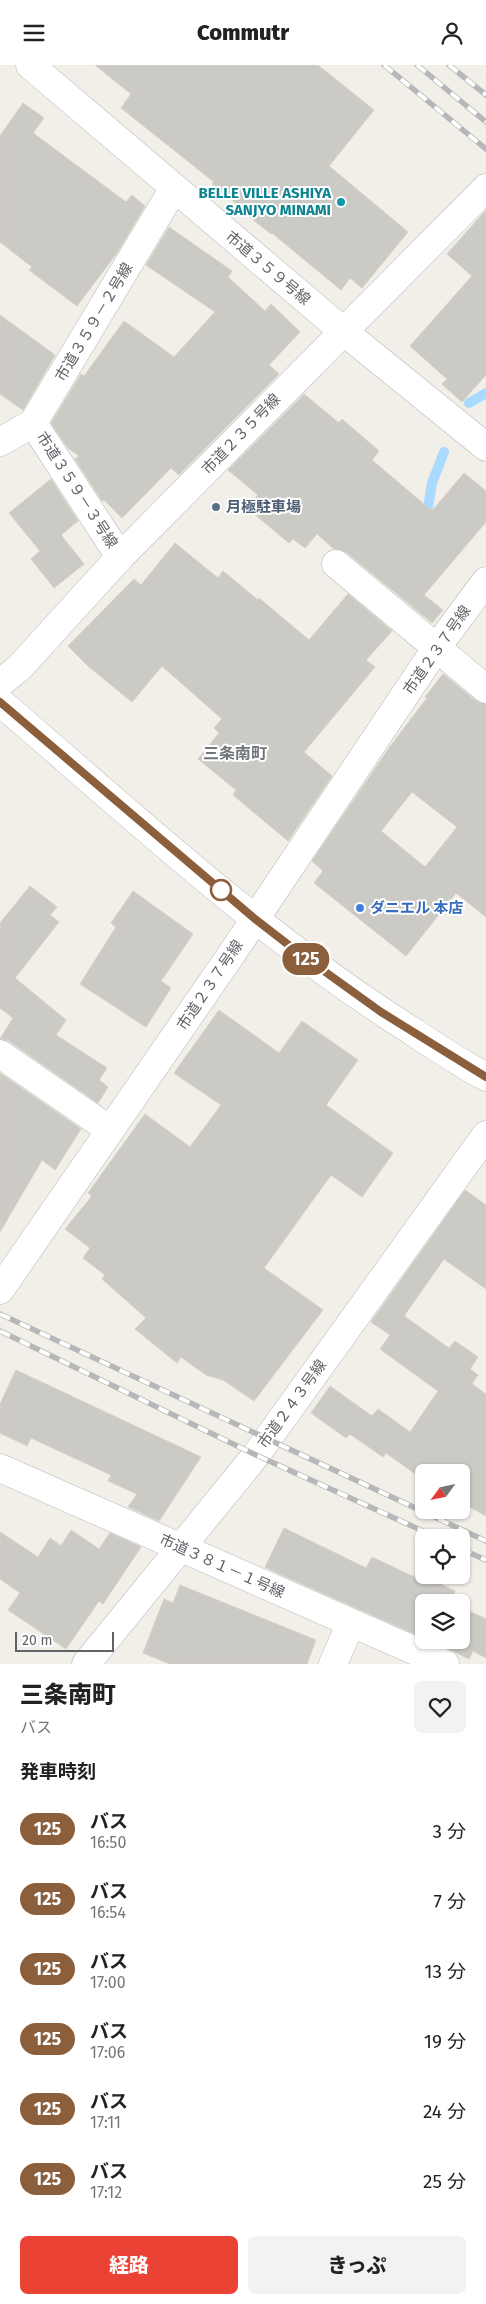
<!DOCTYPE html>
<html lang="ja">
<meta charset="utf-8">
<style>
:root{--surface:#fff;--page:#f2f2f2;--text:#222;--muted:#767676;--accent:#ea4335}
body{margin:0;font-family:"Fira Sans","Noto Sans JP",sans-serif;background:var(--page);color:var(--text);height:100vh;display:flex;flex-direction:column;font-size:19px;white-space:nowrap}
*{box-sizing:border-box;margin:0}
p{font-size:16px;color:var(--muted)}
.icon{flex:none;width:28px;height:28px;fill:none;stroke:currentColor;stroke-width:2;stroke-linecap:round;stroke-linejoin:round}
.map{position:relative;height:1599px;overflow:hidden}
.details{display:flex;flex-direction:column;background:var(--surface);flex:1}
.details>*{flex:none}
.badge{padding:0 10px;border-radius:16px;font-size:18px;line-height:32px}
.needle{width:32px;rotate:237deg}
.controls{position:absolute;left:415px;top:1399px;display:grid;gap:10px}
.controls a{display:grid;place-items:center;width:55px;height:55px;border-radius:8px;background:var(--surface);box-shadow:0 1px 4px #0004;font-size:25px}
.scale{position:absolute;left:15px;bottom:12px;width:99px;box-sizing:border-box;padding-left:5px;border:2px solid #5f6368;border-top:0;font-size:14px;line-height:18px;white-space:nowrap;color:#5f6368;-webkit-text-stroke:4px #fff;paint-order:stroke}
.map>.badge{position:absolute;translate:-50% -50%;box-shadow:0 0 0 2px #fff}
h2{padding:0 20px;font-size:19px;line-height:45px}
.round{display:grid;place-items:center;flex:none;width:52px;height:52px;border-radius:8px;background:var(--page)}
.head{display:flex;align-items:center;justify-content:space-between;height:85px;padding:0 20px}
h1{font-size:24px;font-weight:800;line-height:38px}
.button{display:flex;gap:10px;margin-top:auto;padding:10px 20px}
.button a{flex:1;height:58px;border-radius:8px;background:var(--accent);color:#fff;font-size:20px;font-weight:800;line-height:58px;text-align:center}
.button a+a{background:var(--page);color:var(--text)}
ul{padding:0;list-style:none}
li{display:flex;align-items:center;gap:15px;height:70px;padding:0 20px}
li div{flex:1}
li b{display:block;font-size:19px}
li em{font-style:normal}
li .badge{min-width:55px;font-weight:700;text-align:center}
header{display:flex;justify-content:space-between;align-items:center;height:65px;padding:0 20px;background:var(--surface);font-size:22px;font-weight:800}
.map>svg:first-child{display:block}
.lines{fill:none;stroke-linecap:round;stroke-linejoin:round}
.stream{stroke:#aadaff;stroke-width:10}
.building{fill:#cccac5;stroke:#d6d1c6;fill-rule:evenodd}
.minor-casing{stroke:#b5b8bc;stroke-width:29}
.minor{stroke:#fff;stroke-width:28}
.rail-casing{stroke:#b6b7b8;stroke-width:5.5}
.rail{stroke:#fff;stroke-width:4;stroke-dasharray:11;stroke-linecap:butt}
.line-casing{stroke:#fff;stroke-width:11}
.line{stroke:#8b5e3c;stroke-width:8}
.culture-dot{fill:#0f9aa8;stroke:#fff;stroke-width:2}
.service-dot{fill:#5c6f8a;stroke:#fff;stroke-width:2}
.stop-dot{fill:#fff;stroke:#8b5e3c;stroke-width:2.5}
.shop-dot{fill:#3f7fe0;stroke:#fff;stroke-width:2}
.labels{text-anchor:middle;stroke-width:4;stroke-linejoin:round;paint-order:stroke}
.culture-label{font-size:15px;font-weight:bold;fill:#0d838f;stroke:#fff;text-anchor:end}
.street-label{font-size:15px;fill:#5f6368;stroke:#fff}
.service-label{font-size:15px;font-weight:bold;fill:#4e5e75;stroke:#fff;text-anchor:start}
.shop-label{font-size:15px;font-weight:bold;fill:#366cbe;stroke:#fff;text-anchor:start}
.neighbourhood-label{font-size:16px;font-weight:bold;fill:#70757a;stroke:#fff}
</style>
<header><svg class="icon" aria-label="menu" viewBox="0 0 24 24"><path d="M4 6h16M4 12h16M4 18h16"/></svg>Commutr<svg class="icon" aria-label="person" viewBox="0 0 24 24"><circle cx="12" cy="8" r="4"/><path d="M4 21q1-7 8-7t8 7"/></svg></header>
<div class="map">
<svg width="486" height="1599" viewBox="0 0 486 1599">
<rect width="100%" height="100%" fill="#f1efe8"/>
<g class="lines">
<g class="stream">
<polyline points="469,338 486,328"/>
<polyline points="426,455 432,418 444,387"/>
</g>
</g>
<g class="building">
<polygon points="95,0 318,0 374,45 329,101 408,167 362,223 350,213 341,225 272,168 271,169 247,150 249,149 212,119 214,117 121,43 131,29"/>
<polygon points="23,38 44,53 33,68 126,137 132,130 145,141 117,188 77,241 29,205 32,202 0,177 0,71"/>
<polygon points="486,145 486,310 462,337 442,319 447,314 410,281 472,211 447,189"/>
<polygon points="169,162 232,206 228,212 265,246 271,239 300,267 269,300 279,309 179,410 171,403 122,453 104,435 102,436 75,394 79,391 68,383 51,358 81,309 84,311 124,256 174,292 215,247 146,200"/>
<polygon points="0,250 55,290 23,345 0,329"/>
<polygon points="304,329 339,358 342,354 379,386 372,395 432,446 464,408 486,426 486,457 424,530 443,545 432,558 346,487 334,484 317,469 305,483 293,474 289,478 247,443 258,430 228,405"/>
<polygon points="51,414 78,456 61,470 84,499 54,523 31,494 40,486 9,448"/>
<polygon points="175,478 218,513 223,506 258,535 259,533 309,575 348,529 392,566 366,595 375,602 304,687 332,711 288,776 233,730 236,725 198,694 219,668 214,663 222,654 162,601 132,637 88,601 68,581 134,514 141,520"/>
<path d="M443 609 476 636 486 639V852L456 828 406 891 314 818 323 806 312 796 389 683 427 633 425 632ZM412 727 457 762 425 802 381 766Z"/>
<polygon points="30,821 57,842 50,850 59,857 15,913 66,955 56,970 107,1003 99,1015 108,1022 98,1038 9,976 0,974 13,953 0,943 0,858"/>
<polygon points="133,826 193,869 161,916 171,923 146,962 80,919 116,862 111,858"/>
<polygon points="219,945 279,988 302,956 358,995 326,1040 393,1088 362,1132 331,1110 264,1203 323,1245 254,1336 223,1315 206,1310 181,1292 177,1298 135,1264 146,1253 102,1214 105,1210 83,1193 90,1183 65,1164 92,1131 88,1128 145,1049 190,1082 221,1040 174,1008"/>
<polygon points="0,1008 81,1064 55,1105 42,1095 0,1167"/>
<polygon points="465,1125 486,1140 486,1224 444,1194 404,1251 449,1283 455,1276 478,1292 470,1304 478,1310 472,1319 486,1329 486,1451 461,1437 461,1408 424,1408 424,1415 386,1388 383,1392 350,1369 346,1373 311,1348 330,1321 372,1351 378,1344 410,1367 438,1326 380,1284 390,1270 371,1257"/>
<polygon points="16,1305 201,1392 159,1456 128,1442 137,1429 108,1416 111,1410 31,1373 27,1381 0,1368 0,1339"/>
<polygon points="284,1463 366,1503 372,1492 414,1512 416,1507 455,1526 451,1538 424,1538 424,1573 277,1508 265,1502"/>
<polygon points="71,1465 99,1484 110,1468 141,1482 103,1539 99,1536 66,1584 8,1545 20,1528 0,1514 0,1467 38,1492 50,1473 61,1481"/>
<polygon points="180,1520 316,1575 307,1599 170,1599 143,1588 164,1534 173,1538"/>
<polygon points="461,1542 486,1554 486,1593 473,1586 469,1594 430,1575 461,1575"/>
</g>
<g class="lines">
<defs>
<g id="minor">
<polyline points="30,0 343,266 486,382"/>
<polyline points="33,358 120,492"/>
<polyline points="0,377 33,358 174,123"/>
<polyline points="336,499 486,624"/>
<polyline points="0,618 19,603 120,492 486,123"/>
<path d="M0 637C133 751 263 872 412 966 436 982 460 998 486 1012"/>
<polyline points="0,989 110,1065"/>
<polyline points="0,1225 233,887 437,582 486,516"/>
<polyline points="0,1403 445,1599"/>
<polyline points="86,1599 256,1390 486,1070"/>
<polyline points="333,1599 351,1558"/>
</g>
</defs>
<use href="#minor" class="minor-casing"/>
<use href="#minor" class="minor"/>
<defs>
<g id="rail">
<polyline points="384,0 486,84"/>
<polyline points="417,0 486,57"/>
<polyline points="449,0 486,30"/>
<polyline points="0,1249 486,1476"/>
<polyline points="0,1266 256,1390 436,1472"/>
<polyline points="461,1484 486,1495"/>
</g>
</defs>
<use href="#rail" class="rail-casing"/>
<use href="#rail" class="rail"/>
</g>
<g class="lines">
<defs>
<polyline id="line" points="0,637 255,854 299,888 381,947 486,1012"/>
</defs>
<use href="#line" class="line-casing"/>
<use href="#line" class="line"/>
</g>
<circle class="culture-dot" cx="341" cy="137" r="5"/>
<circle class="service-dot" cx="216" cy="442" r="5"/>
<circle class="stop-dot" cx="221" cy="825" r="10"/>
<circle class="shop-dot" cx="360" cy="843" r="5"/>
<g class="labels">
<g class="culture-label">
<text x="331" y="133">BELLE VILLE ASHIYA<tspan x="331" dy="17">SANJYO MINAMI</tspan></text>
</g>
<g class="street-label">
<text transform="translate(268 203) rotate(40)" y="5">市道３５９号線</text>
<text transform="translate(94 257) rotate(-59)" y="5">市道３５９－２号線</text>
<text transform="translate(241 369) rotate(-46)" y="5">市道２３５号線</text>
<text transform="translate(77 425) rotate(57)" y="5">市道３５９－３号線</text>
<text transform="translate(437 585) rotate(-55)" y="5">市道２３７号線</text>
<text transform="translate(210 920) rotate(-56)" y="5">市道２３７号線</text>
<text transform="translate(292 1339) rotate(-54)" y="5">市道２４３号線</text>
<text transform="translate(222 1501) rotate(24)" y="5">市道３８１－１号線</text>
</g>
<g class="service-label">
<text x="226" y="447">月極駐車場</text>
</g>
<g class="shop-label">
<text x="370" y="848">ダニエル 本店</text>
</g>
<g class="neighbourhood-label">
<text x="235" y="694">三条南町</text>
</g>
</g>
</svg>
<div class="controls">
<a><svg class="needle" viewBox="-14 -14 28 28"><path d="M0-13l5 13h-10z" fill="#e53935"/><path d="M0 13l5-13h-10z" fill="#767676"/></svg></a>
<a><svg class="icon" aria-label="locate" viewBox="0 0 24 24"><circle cx="12" cy="12" r="6"/><path d="M12 2v4M12 18v4M2 12h4M18 12h4"/></svg></a>
<a><svg class="icon" aria-label="layers" viewBox="0 0 24 24"><path d="M12 4l9 5-9 5-9-5zM3 14l9 5 9-5"/></svg></a>
</div>
<div class="scale">20 m</div>
<b class="badge" style="left:306px;top:894px;background:#8b5e3c;color:#fff">125</b>
</div>
<section class="details">
<div class="head"><div><h1>三条南町</h1><p>バス</p></div><a class="round"><svg class="icon" aria-label="heart" viewBox="0 0 24 24"><path d="M12 20l-8-8c-3-5 5-10 8-4 3-6 11-1 8 4z"/></svg></a></div>
<h2>発車時刻</h2>
<ul>
<li><span class="badge" style="background:#8b5e3c;color:#fff">125</span><div><b>バス</b><p>16:50</p></div><em>3 分</em></li>
<li><span class="badge" style="background:#8b5e3c;color:#fff">125</span><div><b>バス</b><p>16:54</p></div><em>7 分</em></li>
<li><span class="badge" style="background:#8b5e3c;color:#fff">125</span><div><b>バス</b><p>17:00</p></div><em>13 分</em></li>
<li><span class="badge" style="background:#8b5e3c;color:#fff">125</span><div><b>バス</b><p>17:06</p></div><em>19 分</em></li>
<li><span class="badge" style="background:#8b5e3c;color:#fff">125</span><div><b>バス</b><p>17:11</p></div><em>24 分</em></li>
<li><span class="badge" style="background:#8b5e3c;color:#fff">125</span><div><b>バス</b><p>17:12</p></div><em>25 分</em></li>
</ul>
<div class="button"><a>経路</a><a>きっぷ</a></div>
</section>
